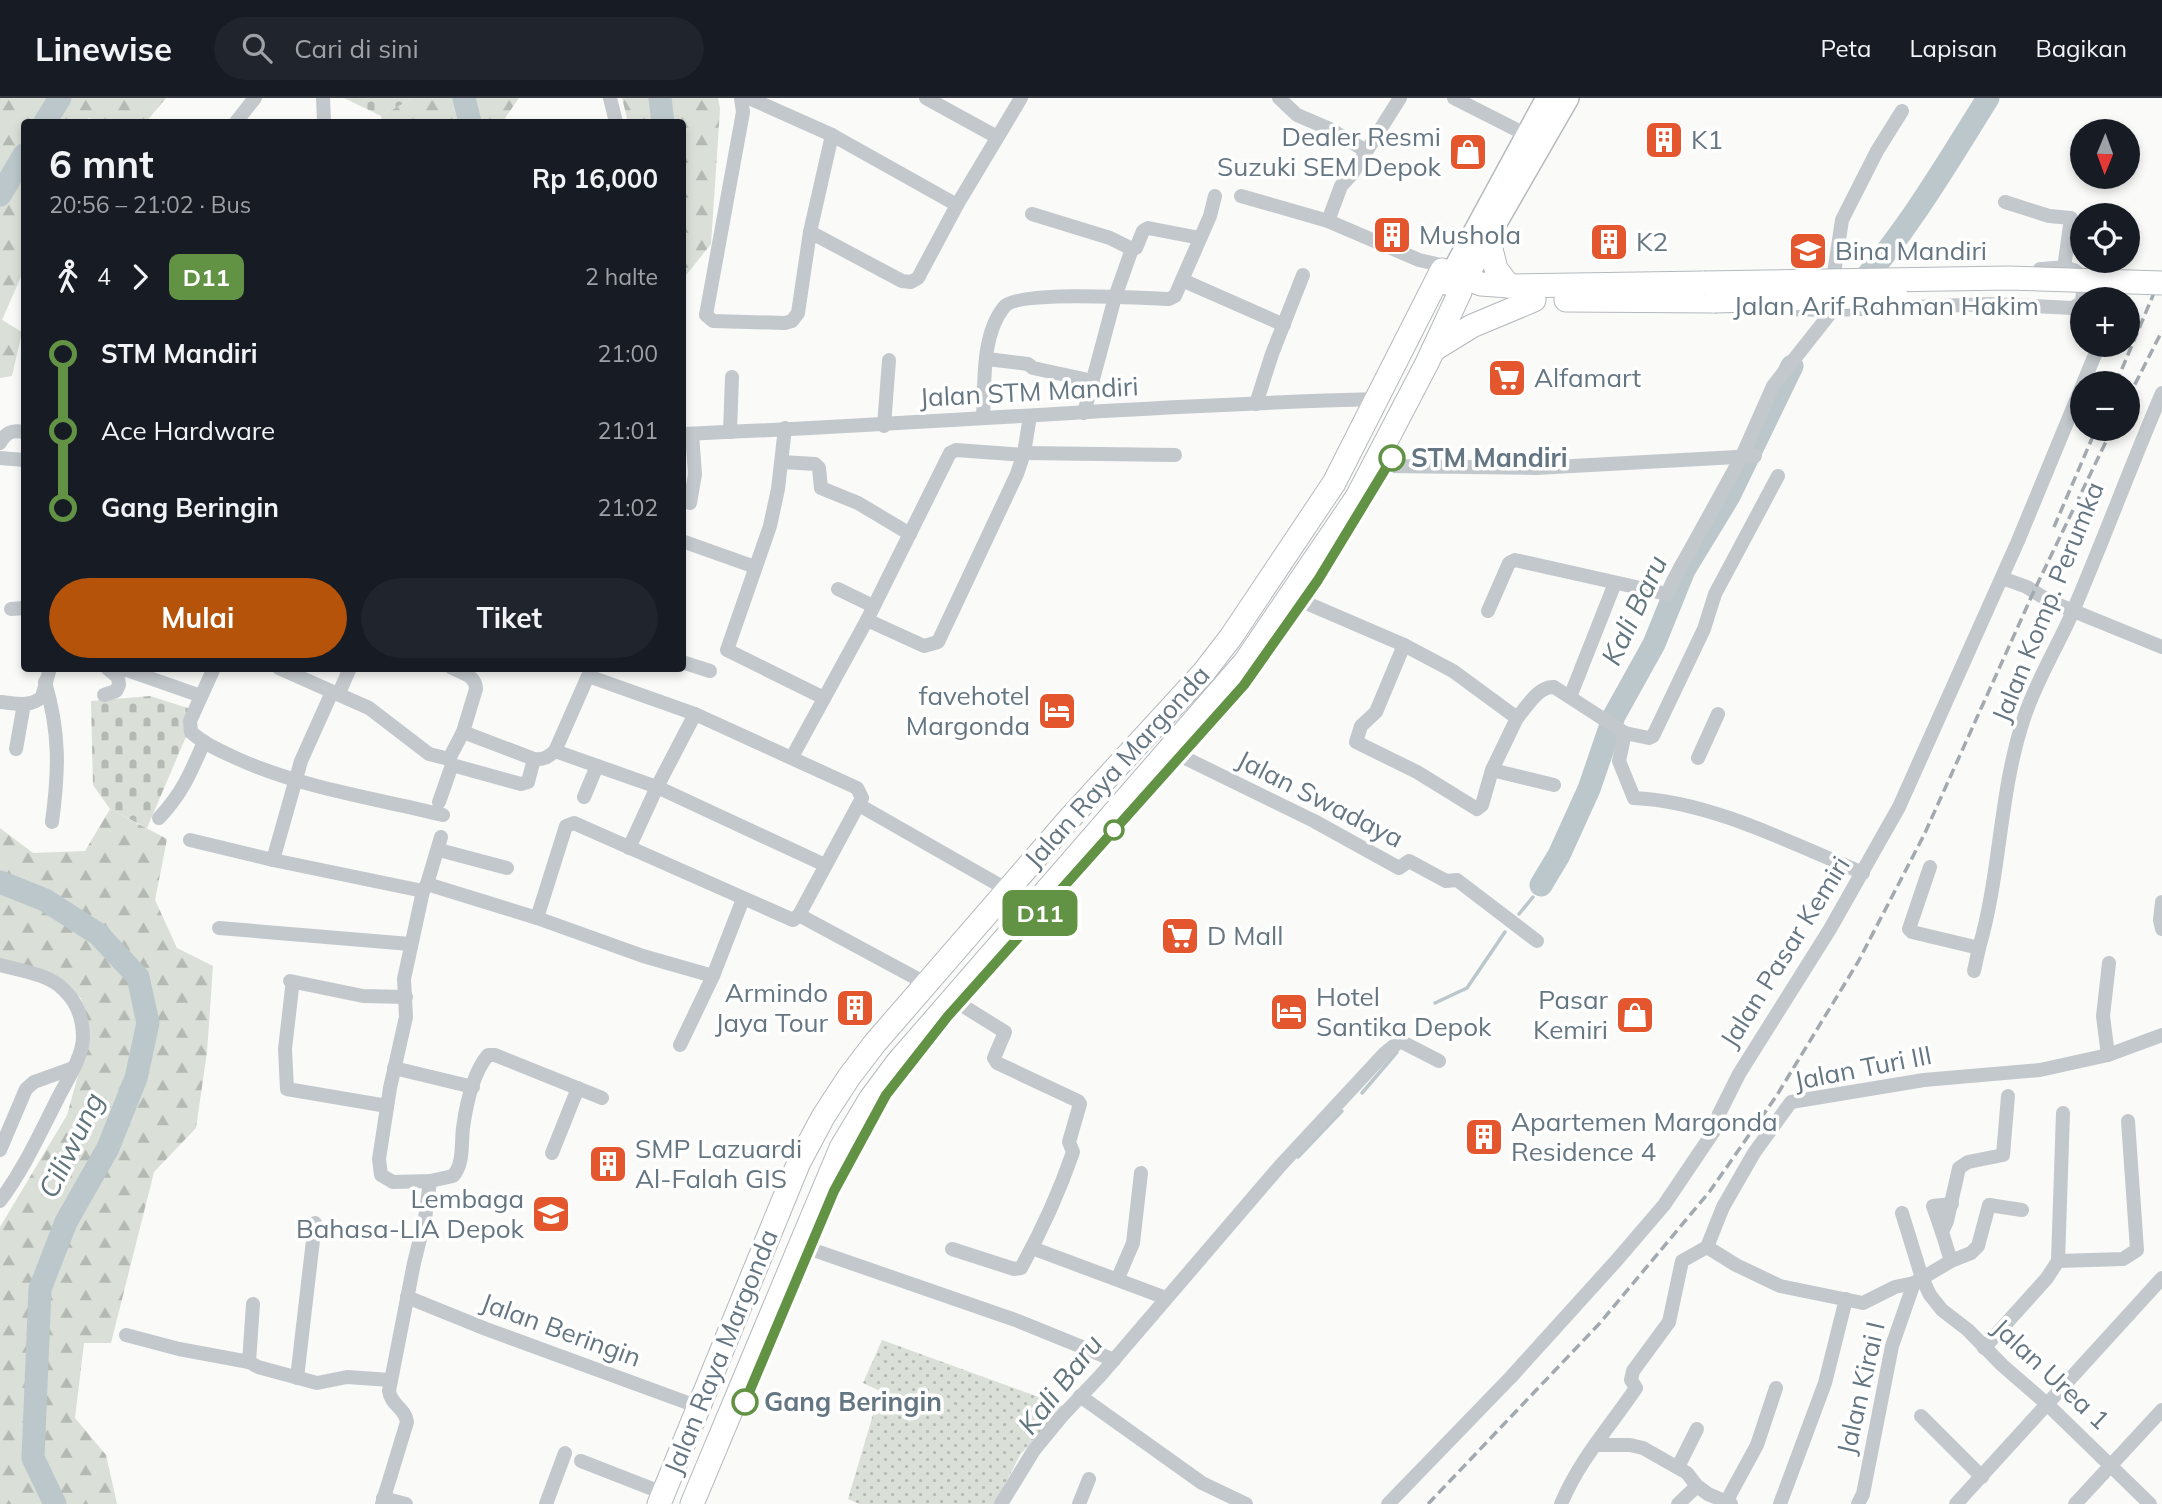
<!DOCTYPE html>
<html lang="id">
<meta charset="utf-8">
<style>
:root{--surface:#171b24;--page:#20242c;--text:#f1f3f6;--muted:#9ea1a6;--line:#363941;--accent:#b45309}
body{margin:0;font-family:Mulish,sans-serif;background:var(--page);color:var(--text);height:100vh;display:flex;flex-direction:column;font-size:26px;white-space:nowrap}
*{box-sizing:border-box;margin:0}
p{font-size:23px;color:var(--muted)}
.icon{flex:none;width:38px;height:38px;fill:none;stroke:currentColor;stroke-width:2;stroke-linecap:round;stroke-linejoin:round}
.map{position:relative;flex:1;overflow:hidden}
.drawer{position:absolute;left:21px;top:21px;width:665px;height:553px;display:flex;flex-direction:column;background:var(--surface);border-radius:7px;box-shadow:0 4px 10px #0003}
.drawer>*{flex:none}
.badge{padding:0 14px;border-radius:10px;font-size:24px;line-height:46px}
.needle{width:46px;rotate:181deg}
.buttons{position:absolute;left:2070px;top:21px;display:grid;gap:14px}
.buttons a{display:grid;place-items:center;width:70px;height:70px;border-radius:50%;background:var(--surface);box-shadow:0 4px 10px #0003;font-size:35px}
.map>.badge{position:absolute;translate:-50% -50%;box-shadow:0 0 0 4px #fff}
.legs{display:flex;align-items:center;gap:10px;height:77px;padding:0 28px;font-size:23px}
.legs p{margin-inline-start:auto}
.headline{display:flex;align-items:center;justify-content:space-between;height:119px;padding:0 28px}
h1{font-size:38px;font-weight:700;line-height:52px}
.action{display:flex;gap:14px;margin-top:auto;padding:14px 28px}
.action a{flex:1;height:80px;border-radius:42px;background:var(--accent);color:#fff;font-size:28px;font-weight:700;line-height:80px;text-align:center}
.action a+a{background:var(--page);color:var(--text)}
ul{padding:0 28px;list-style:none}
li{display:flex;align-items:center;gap:24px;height:77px;font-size:26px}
li i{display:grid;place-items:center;width:10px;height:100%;margin:0 9px;background:currentColor}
li i::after{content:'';width:18px;height:18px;margin:-9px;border:5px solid;border-radius:50%;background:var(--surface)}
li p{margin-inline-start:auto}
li:first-child i{background:linear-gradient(#0000 50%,currentColor 0)}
li:last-child i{background:linear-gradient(currentColor 50%,#0000 0)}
header{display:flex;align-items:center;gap:42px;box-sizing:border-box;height:98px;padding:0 35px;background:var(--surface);border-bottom:2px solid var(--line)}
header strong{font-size:33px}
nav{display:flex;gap:38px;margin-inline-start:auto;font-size:24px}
.search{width:490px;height:63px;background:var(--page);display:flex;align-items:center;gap:18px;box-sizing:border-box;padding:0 24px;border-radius:38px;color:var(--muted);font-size:26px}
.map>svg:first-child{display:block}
.grass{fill:url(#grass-dots)}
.forest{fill:url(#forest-firs)}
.cemetery{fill:url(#cemetery-stones)}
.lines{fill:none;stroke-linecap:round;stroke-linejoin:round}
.stream{stroke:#bbc7cb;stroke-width:3.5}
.river{stroke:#bbc7cb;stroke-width:23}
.primary-casing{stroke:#b5babe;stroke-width:24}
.trunk-casing{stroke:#b4b9bd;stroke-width:25}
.minor{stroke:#c3c8cc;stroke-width:14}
.primary{stroke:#fff;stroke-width:21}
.trunk{stroke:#fff;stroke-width:23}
.rail{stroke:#a2aab0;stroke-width:3.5;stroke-dasharray:10 5;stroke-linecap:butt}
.trunk-bridge-casing{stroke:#b4b9bd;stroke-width:25;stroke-linecap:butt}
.trunk-bridge{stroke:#fff;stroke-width:23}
.line-1-casing{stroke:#fff;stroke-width:16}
.line-1{stroke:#629344;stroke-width:10}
.stop-1-dot{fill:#fff;stroke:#629344;stroke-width:3.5}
.labels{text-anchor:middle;stroke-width:7;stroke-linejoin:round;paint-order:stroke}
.poi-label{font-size:26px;fill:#657683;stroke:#fff;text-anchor:start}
.street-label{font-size:26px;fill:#657683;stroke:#fff}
.stop-label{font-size:26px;font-weight:bold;fill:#657683;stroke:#fff;text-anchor:start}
.water-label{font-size:28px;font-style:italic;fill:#60757c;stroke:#fff}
</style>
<header>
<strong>Linewise</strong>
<div class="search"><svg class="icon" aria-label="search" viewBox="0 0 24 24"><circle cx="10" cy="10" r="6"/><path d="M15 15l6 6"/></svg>Cari di sini</div>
<nav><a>Peta</a><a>Lapisan</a><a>Bagikan</a></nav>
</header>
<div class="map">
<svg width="2162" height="1406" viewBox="0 0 2162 1406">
<defs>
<pattern id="grass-dots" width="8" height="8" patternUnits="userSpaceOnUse" patternTransform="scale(1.75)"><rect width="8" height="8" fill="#dadfd7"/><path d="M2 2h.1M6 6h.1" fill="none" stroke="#b4b9b4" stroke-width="1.8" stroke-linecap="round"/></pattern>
<pattern id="forest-firs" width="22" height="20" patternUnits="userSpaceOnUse" patternTransform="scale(1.75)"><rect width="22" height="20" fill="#dadfd7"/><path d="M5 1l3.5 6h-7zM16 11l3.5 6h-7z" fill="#b4b9b4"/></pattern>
<pattern id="cemetery-stones" width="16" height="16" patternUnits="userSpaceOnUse" patternTransform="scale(1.75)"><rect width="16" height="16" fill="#dadfd7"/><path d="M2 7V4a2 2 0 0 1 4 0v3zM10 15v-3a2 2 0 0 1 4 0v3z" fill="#b4b9b4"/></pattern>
</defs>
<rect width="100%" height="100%" fill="#fafaf8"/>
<polygon class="grass" points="882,1242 1063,1308 1020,1357 995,1406 859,1406 848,1401 880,1293 863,1285"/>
<g class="forest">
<polygon points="0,0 166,0 146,24 103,24 88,20 86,24 24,24 24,172 2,222 22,234 12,278 0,280"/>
<polygon points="413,0 519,0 505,20 506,24 382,24 381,18"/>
<polygon points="622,0 718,0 720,11 711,146 683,181 682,24 628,24"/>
<polygon points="110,711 167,741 155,802 177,850 213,868 207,954 196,1030 154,1074 111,1245 84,1245 75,1320 106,1357 117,1406 0,1406 0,1129 67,1017 89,938 81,900 46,875 0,861 0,730 33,755 85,753"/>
</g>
<g class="cemetery">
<polygon points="344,0 413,0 381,18"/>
<polygon points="150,598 197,613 147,730 110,711 93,687 91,603"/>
</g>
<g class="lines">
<g class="stream">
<polyline points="1519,816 1533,799"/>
<polyline points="1435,905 1467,890 1505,834"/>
<polyline points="1362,995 1397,954"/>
<polyline points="1298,1059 1342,1013"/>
</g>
<g class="river">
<polyline points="464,0 470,24"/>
<polyline points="660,0 663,24"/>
<polyline points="45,24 60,0"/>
<polyline points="0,97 24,57"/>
<path d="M1854 193C1907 134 1946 67 1988 0"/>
<polyline points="0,784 45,802 98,836 138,879 148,925 136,980 108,1050 66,1124 40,1191 33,1360 55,1406"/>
<polyline points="1541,787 1559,757 1589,691 1614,618 1654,546 1684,472 1729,398 1792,268"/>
</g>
<defs>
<g id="primary">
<polyline points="1446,186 1547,0"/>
<polyline points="1460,194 1488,139 1568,0"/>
</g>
<g id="trunk">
<polyline points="1488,139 1496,171 1509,188"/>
<polyline points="1566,202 1714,203"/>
<polyline points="1433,252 1472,228 1534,202"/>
<polyline points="659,1406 799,1064 823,1019 849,979 875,945 1070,720 1204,574 1231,539 1334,385 1442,172 1481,186 1509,188 1704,185"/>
<polyline points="692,1406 841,1050 871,1000 897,965 1245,564 1357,399 1427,265 1460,194"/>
</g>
</defs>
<use href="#primary" class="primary-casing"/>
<use href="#trunk" class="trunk-casing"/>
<g class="minor">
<polyline points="323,0 324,24"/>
<polyline points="610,0 616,24"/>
<polyline points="741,0 743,14 706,217 713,223 785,225 792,223 798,215 810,134 902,183 911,184 918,180 957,107 1021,0"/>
<polyline points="749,0 832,37 957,107"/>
<polyline points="926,0 997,39"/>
<polyline points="1279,0 1297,17 1330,31 1366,53"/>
<polyline points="1454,0 1519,33"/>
<polyline points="236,24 255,0"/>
<polyline points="1241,98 1328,123 1419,162 1445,168"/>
<polyline points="2005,104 2049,118 2071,120 2064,170"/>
<polyline points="1032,116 1110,140 1132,151 1136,150 1143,133 1148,130 1200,140"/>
<polyline points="1328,123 1341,88 1352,76 1400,0"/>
<polyline points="810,134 832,37"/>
<polyline points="1834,175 1842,122 1877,53 1902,13"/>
<polyline points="1182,182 1284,227"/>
<path d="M1780 211 1833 212 1990 206 2073 210 2082 204 2084 183C2075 165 2057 170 2040 171"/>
<polyline points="987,261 1028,266 1033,270 1093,283"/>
<polyline points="1256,306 1272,256 1303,177"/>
<polyline points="1084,315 1115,199 1132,151"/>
<path d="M983 320C985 285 981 238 1004 209 1018 192 1143 200 1169 201L1175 198 1210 118 1215 98"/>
<polyline points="884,328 889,262"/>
<polyline points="785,330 778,391 770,428 727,552 824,600"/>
<polyline points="730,334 732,279"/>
<path d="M682 336C915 327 1146 307 1378 301"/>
<path d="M0 345C6 334 12 332 24 334"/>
<polyline points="1024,355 1175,357"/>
<polyline points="0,360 24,362"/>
<polyline points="782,364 815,366 819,370 821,390 858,405 910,436"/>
<polyline points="1388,368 1536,370 1755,358"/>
<polyline points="690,405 695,376 692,336"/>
<polyline points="682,443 755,469"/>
<polyline points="2002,480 2027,489 2049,503 2162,549"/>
<polyline points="838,491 873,508"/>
<path d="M1304 504 1404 547 1453 573 1517 620C1527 609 1538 588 1554 589L1625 635 1619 663 1634 700C1710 703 1793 746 1863 775"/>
<polyline points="11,511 24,510"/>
<polyline points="1488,513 1509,465 1515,462 1667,496 1673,483 1742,358 1773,288 1833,212"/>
<polyline points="867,522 924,548 938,544 1017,376 1024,355 1030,318"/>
<polyline points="1404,547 1376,614 1361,628 1356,644 1417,674 1477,711 1482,707 1492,672 1517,620"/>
<polyline points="682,564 710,573"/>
<polyline points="121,570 201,598"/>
<path d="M214 570 190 623 191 634C204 646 221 653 238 661 303 690 374 700 443 717"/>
<path d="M279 570 369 610 429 656 449 661 463 634 476 591C476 578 463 575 452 570"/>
<path d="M45 584C60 635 59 672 52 724"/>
<polyline points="339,595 350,570"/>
<polyline points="104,597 116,593 119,587 118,579 107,570"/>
<polyline points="1570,599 1615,485"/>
<path d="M0 604C15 605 29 610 42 599L50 570"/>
<polyline points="1625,635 1649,640 1653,638 1704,531 1715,496 1778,378"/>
<polyline points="16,651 24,606"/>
<polyline points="555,653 657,689 825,767"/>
<polyline points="1181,658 1314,723 1399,770 1409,763 1446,783 1457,782 1537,843"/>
<polyline points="792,659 867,522 950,355 956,352 1024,357"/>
<polyline points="1698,660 1718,616"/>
<polyline points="1492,672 1554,687"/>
<polyline points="584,699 597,668"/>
<polyline points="439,704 452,667 521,686 528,684 534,661"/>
<polyline points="859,707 1020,799"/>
<path d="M159 720C183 694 190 676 204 644"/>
<path d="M441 739 427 786 423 793 404 881 406 919 390 990 379 1061 381 1077 393 1084 430 1083 453 1078C464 1066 461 1046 463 1030 466 1008 473 975 488 957H495L602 1000"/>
<polyline points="190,742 273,762 423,793"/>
<polyline points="629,750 657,689 695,616"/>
<polyline points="439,752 507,770"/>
<polyline points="273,762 301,663 332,594"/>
<path d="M1930 769 1909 831 1912 834 1979 850C2001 775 1999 694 2024 620 2036 583 2058 548 2073 513 2104 441 2131 367 2162 295"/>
<path d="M427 786 537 820 566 728 574 725 793 822 799 817 862 700 857 690 695 616 588 578 555 653C548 659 544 662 534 661L463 634"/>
<polyline points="2162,804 2160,822 2162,831"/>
<polyline points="799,817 927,886"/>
<polyline points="537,820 643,858 713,878"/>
<polyline points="219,830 410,846"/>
<path d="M0 867C21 873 49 876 64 892 78 905 83 922 83 940 82 960 67 982 58 1000 40 1035 24 1071 0 1103"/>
<polyline points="1974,873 1979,850"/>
<polyline points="290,883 363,898 406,899"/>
<polyline points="292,890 285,951 287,991 387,1008"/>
<polyline points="680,947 713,878 743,801"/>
<polyline points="2108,957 2103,918 2109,865"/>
<polyline points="394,970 473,989"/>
<polyline points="0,1052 26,991 34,984 73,970"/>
<polyline points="552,1055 578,990"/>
<polyline points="1902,1115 1922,1180 1930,1197 1942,1212 1968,1232 2002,1267 2048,1307 2150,1406"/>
<polyline points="1942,1134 1933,1108 1952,1106"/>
<polyline points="799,1147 1018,1223 1114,1262"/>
<polyline points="1707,1149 1736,1167 1780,1188 1863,1205 1895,1189 1914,1185 1951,1163 1971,1155 1978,1148 1989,1107 2022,1112"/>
<polyline points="1032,1150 1166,1200"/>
<path d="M952 1151 1014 1171 1021 1170C1042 1132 1059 1095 1073 1054L1069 1044 1080 1006 1078 1003 997 965 994 960 1005 934 960 906"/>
<polyline points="1951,1163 1942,1134 1947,1123 1959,1070 1968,1064 2003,1057 2008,998"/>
<polyline points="2058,1163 2123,1161 2137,1152 2128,1023"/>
<polyline points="1118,1180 1133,1145 1141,1075"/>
<polyline points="407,1199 486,1231 699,1309"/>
<polyline points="126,1237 179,1251 249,1264 258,1269 317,1285 347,1279 391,1282"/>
<polyline points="1984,1250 2047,1180 2058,1163 2063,1015"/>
<polyline points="249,1264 253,1206"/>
<polyline points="297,1280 315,1125"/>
<polyline points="1080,1298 1202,1385 1246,1406"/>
<polyline points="1921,1318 1982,1379"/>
<polyline points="1595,1347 1630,1347 1643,1350 1687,1375 1697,1388 1708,1396 1731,1406"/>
<polyline points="581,1363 663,1395"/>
<polyline points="1678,1369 1697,1331"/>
<polyline points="383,1400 406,1406"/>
<polyline points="1726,1404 1757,1347 1776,1290"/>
<path d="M382 1406 407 1324C405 1310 391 1307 389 1293L414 1165 425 1121 430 1083"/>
<polyline points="546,1406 565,1355"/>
<polyline points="1001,1406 1034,1352 1062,1318 1100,1278 1280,1068 1384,956 1400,943 1439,963"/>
<polyline points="1079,1406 1089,1381"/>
<polyline points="1388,1406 1511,1279 1616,1163 1664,1107 1716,1030 1719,1016 1739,976 1830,831 1899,709 2018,443 2099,247"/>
<path d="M1561 1406C1580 1361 1609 1330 1636 1290L1631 1282 1633 1273 1669 1224 1682 1163 1707 1149 1723 1109 1754 1055 1791 1004 1924 982 2040 972 2108 957 2162 937"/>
<polyline points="1678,1406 1697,1388"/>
<polyline points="1780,1406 1825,1285 1846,1201"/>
<polyline points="1858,1406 1863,1396 1892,1248 1914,1185"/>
<polyline points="1956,1406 2162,1180"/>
<polyline points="2075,1406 2162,1312"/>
</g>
<use href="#primary" class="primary"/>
<use href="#trunk" class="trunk"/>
<g class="rail">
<polyline points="2116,285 2162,176"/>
<polyline points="2128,300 2162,233"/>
<polyline points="2054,429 2096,331"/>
<polyline points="1428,1406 1600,1225 1710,1093 1777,997 1858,864 1924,737 2034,493 2112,331"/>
</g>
<defs>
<g id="trunk-bridge">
<polyline points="1704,185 2008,180 2162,185"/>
<polyline points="1714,203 1896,198"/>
</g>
</defs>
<use href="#trunk-bridge" class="trunk-bridge-casing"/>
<use href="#trunk-bridge" class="trunk-bridge"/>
</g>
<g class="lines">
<defs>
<polyline id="line-1" points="745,1304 834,1093 886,997 948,918 1244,587 1318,482 1392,360"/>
</defs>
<use href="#line-1" class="line-1-casing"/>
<use href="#line-1" class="line-1"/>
</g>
<defs>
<symbol id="building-square" viewBox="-11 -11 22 22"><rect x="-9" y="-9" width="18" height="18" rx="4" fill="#e4572e" stroke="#fff"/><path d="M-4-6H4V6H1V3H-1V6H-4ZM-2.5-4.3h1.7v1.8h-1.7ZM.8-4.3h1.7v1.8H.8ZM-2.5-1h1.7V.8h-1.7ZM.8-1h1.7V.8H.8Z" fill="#fff"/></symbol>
<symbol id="shop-square" viewBox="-11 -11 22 22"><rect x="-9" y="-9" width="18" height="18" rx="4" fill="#e4572e" stroke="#fff"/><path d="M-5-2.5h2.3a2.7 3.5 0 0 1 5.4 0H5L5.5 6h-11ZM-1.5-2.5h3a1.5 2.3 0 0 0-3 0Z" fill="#fff"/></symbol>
<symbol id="school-square" viewBox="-11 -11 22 22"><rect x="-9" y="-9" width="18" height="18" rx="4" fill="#e4572e" stroke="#fff"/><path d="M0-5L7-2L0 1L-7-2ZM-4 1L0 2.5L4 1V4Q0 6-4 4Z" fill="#fff"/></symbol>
<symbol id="supermarket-square" viewBox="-11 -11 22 22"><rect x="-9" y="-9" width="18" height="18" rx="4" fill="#e4572e" stroke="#fff"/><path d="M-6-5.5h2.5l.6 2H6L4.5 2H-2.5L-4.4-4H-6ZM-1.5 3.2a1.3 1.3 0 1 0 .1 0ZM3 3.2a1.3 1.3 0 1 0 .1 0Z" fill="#fff"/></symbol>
<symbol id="hotel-square" viewBox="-11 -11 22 22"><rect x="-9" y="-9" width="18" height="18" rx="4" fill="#e4572e" stroke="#fff"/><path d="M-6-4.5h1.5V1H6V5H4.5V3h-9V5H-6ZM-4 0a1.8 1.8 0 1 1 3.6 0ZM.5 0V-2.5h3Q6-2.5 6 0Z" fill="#fff"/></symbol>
</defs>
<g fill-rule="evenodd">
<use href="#building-square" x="1642" y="20" width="44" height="44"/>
<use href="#shop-square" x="1446" y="32" width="44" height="44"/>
<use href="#building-square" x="1370" y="115" width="44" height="44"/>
<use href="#building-square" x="1587" y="122" width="44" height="44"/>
<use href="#school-square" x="1786" y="131" width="44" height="44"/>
<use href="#supermarket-square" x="1485" y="258" width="44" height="44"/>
<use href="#hotel-square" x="1035" y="591" width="44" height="44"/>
<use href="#supermarket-square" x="1158" y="816" width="44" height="44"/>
<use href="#building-square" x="833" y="888" width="44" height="44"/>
<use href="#hotel-square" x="1267" y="892" width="44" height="44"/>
<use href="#shop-square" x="1613" y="895" width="44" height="44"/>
<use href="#building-square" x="1462" y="1017" width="44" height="44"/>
<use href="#building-square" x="586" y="1044" width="44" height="44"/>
<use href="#school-square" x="529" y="1094" width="44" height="44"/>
</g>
<g class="stop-1-dot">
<circle cx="1392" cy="360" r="12"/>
<circle cx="1114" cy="732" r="9"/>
<circle cx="745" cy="1304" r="12"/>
</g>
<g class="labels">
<g class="poi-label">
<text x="1441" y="48" text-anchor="end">Dealer Resmi<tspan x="1441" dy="30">Suzuki SEM Depok</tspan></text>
<text x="1691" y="51">K1</text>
<text x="1419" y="146">Mushola</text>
<text x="1636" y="153">K2</text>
<text x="1835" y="162">Bina Mandiri</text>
<text x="1534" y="289">Alfamart</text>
<text x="1030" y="607" text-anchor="end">favehotel<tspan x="1030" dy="30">Margonda</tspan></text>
<text x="1207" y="847">D Mall</text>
<text x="828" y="904" text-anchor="end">Armindo<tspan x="828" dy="30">Jaya Tour</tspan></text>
<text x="1316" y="908">Hotel<tspan x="1316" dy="30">Santika Depok</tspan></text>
<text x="1608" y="911" text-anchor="end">Pasar<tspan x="1608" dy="30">Kemiri</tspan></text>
<text x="1511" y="1033">Apartemen Margonda<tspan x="1511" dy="30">Residence 4</tspan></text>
<text x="635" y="1060">SMP Lazuardi<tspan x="635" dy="30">Al-Falah GIS</tspan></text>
<text x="524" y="1110" text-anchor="end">Lembaga<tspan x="524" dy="30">Bahasa-LIA Depok</tspan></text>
</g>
<g class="street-label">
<text x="1886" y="217">Jalan Arif Rahman Hakim</text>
<text transform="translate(1029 294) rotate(-3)" y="9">Jalan STM Mandiri</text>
<text transform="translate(2048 504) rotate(-68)" y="9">Jalan Komp. Perumka</text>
<text transform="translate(1117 669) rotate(-48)" y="9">Jalan Raya Margonda</text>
<text transform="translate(1320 701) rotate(27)" y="9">Jalan Swadaya</text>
<text transform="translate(1785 854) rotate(-58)" y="9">Jalan Pasar Kemiri</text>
<text transform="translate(1863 970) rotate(-11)" y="9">Jalan Turi III</text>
<text transform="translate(561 1232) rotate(20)" y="9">Jalan Beringin</text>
<text transform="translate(721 1254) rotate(-68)" y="9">Jalan Raya Margonda</text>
<text transform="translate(2051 1276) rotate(43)" y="9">Jalan Urea 1</text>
<text transform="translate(1861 1290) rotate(-77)" y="9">Jalan Kirai I</text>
</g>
<g class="stop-label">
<text x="1411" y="369">STM Mandiri</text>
<text x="764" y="1313">Gang Beringin</text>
</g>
<g class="water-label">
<text transform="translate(1634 512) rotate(-65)" y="10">Kali Baru</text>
<text transform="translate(71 1047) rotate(-64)" y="10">Ciliwung</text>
<text transform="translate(1060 1286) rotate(-52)" y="10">Kali Baru</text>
</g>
</g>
</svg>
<div class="buttons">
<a><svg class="needle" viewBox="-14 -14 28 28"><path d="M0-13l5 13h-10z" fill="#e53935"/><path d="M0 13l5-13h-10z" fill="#9ea1a6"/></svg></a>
<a><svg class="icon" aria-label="locate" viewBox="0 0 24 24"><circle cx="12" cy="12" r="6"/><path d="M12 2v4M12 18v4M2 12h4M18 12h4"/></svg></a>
<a>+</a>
<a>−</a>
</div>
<b class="badge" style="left:1040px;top:815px;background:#629344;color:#fff">D11</b>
<section class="drawer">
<div class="headline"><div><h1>6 mnt</h1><p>20:56 – 21:02 · Bus</p></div><b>Rp 16,000</b></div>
<div class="legs"><svg class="icon" aria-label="walk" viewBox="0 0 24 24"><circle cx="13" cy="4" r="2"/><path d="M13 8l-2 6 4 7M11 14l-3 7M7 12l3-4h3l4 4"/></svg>4<svg class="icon" aria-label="forward" viewBox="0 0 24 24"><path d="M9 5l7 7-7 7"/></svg><b class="badge" style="background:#629344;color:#fff">D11</b><p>2 halte</p></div>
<ul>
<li><i style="color:#629344"></i><b>STM Mandiri</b><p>21:00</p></li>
<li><i style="color:#629344"></i><span>Ace Hardware</span><p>21:01</p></li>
<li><i style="color:#629344"></i><b>Gang Beringin</b><p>21:02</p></li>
</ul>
<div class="action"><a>Mulai</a><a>Tiket</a></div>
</section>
</div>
